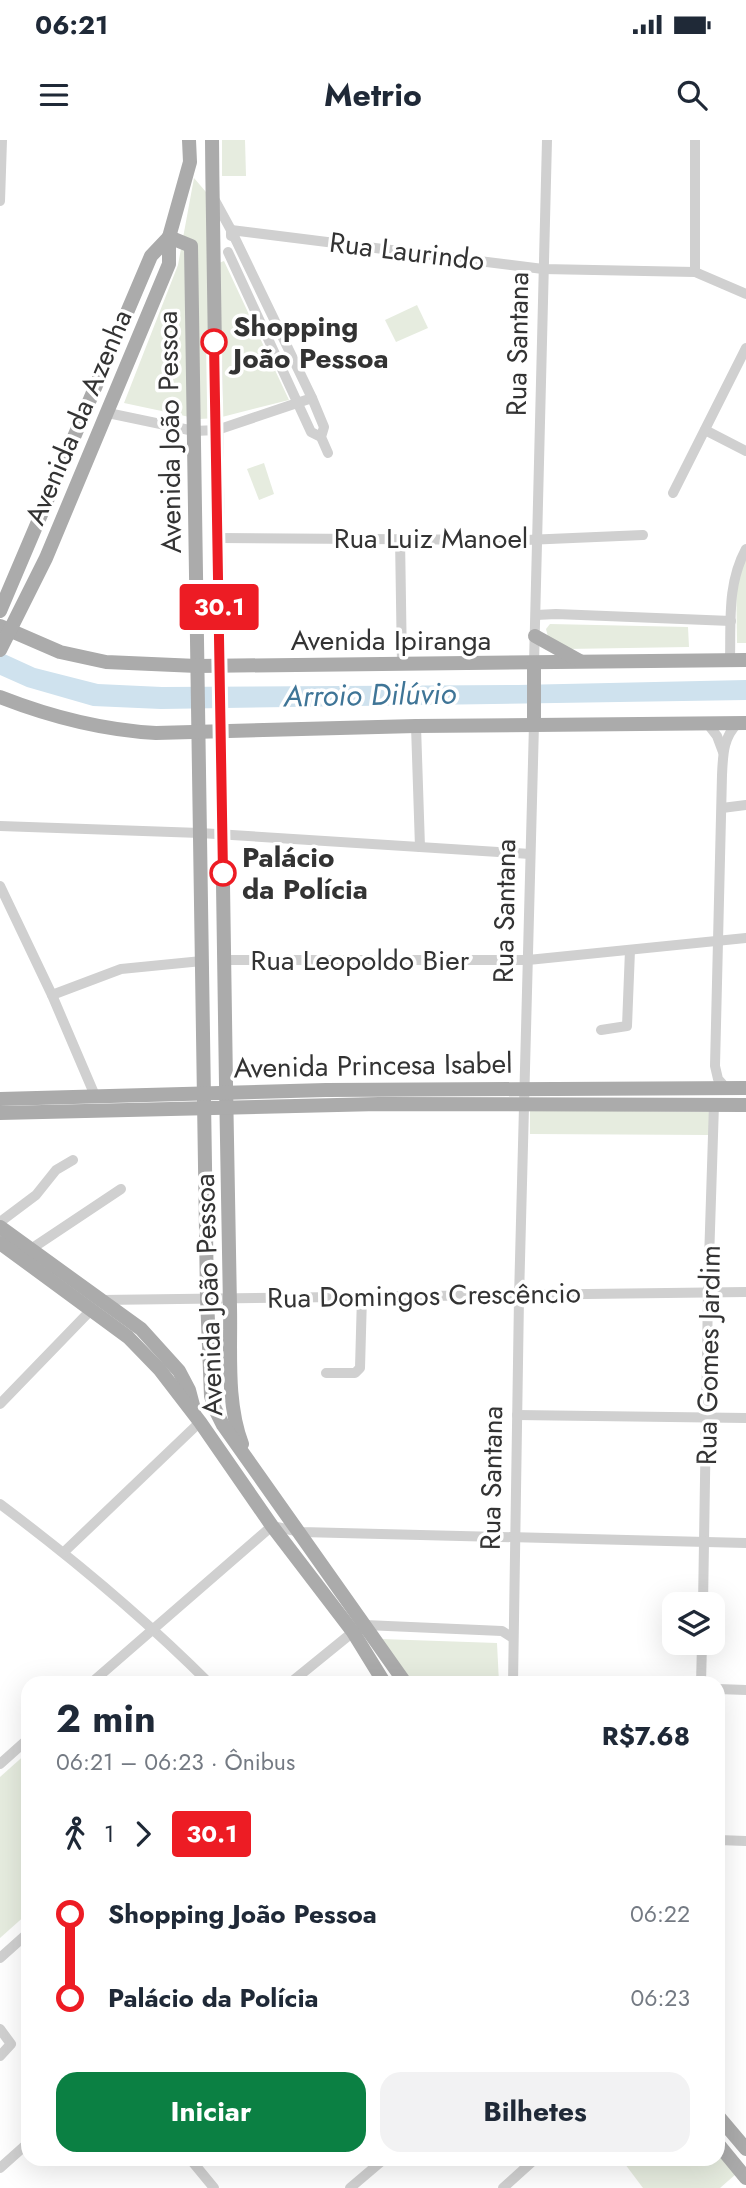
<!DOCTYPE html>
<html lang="pt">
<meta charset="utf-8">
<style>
:root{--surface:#fff;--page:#f2f2f3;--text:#1f2937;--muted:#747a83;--accent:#0b8043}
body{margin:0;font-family:Jost,sans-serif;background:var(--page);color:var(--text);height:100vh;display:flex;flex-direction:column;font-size:26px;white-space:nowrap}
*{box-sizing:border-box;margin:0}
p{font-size:23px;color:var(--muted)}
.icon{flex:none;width:38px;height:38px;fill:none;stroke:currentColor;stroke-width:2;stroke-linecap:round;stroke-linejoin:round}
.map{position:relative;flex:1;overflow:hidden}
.panel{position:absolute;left:21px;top:1536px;width:704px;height:490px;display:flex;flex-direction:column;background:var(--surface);border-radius:21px;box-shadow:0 7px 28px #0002}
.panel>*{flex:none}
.badge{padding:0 14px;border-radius:5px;font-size:24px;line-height:46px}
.tools{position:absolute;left:662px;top:1452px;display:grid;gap:14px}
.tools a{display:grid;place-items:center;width:63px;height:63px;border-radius:14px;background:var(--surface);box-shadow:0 7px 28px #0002;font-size:35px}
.map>.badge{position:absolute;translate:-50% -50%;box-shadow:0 0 0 4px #fff}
.legs{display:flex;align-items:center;gap:10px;height:77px;padding:0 35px;font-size:23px}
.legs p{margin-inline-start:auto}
.headline{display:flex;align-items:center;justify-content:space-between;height:119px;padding:0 35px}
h1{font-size:38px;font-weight:700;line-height:52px}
.action{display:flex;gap:14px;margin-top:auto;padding:14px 35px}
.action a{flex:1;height:80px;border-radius:21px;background:var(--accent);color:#fff;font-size:28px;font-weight:700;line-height:80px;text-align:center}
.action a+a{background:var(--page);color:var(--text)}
ul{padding:0 35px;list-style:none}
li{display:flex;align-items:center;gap:24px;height:84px;font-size:26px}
li i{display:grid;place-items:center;width:10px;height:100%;margin:0 9px;background:currentColor}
li i::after{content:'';width:18px;height:18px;margin:-9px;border:5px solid;border-radius:50%;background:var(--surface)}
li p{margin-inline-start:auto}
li:first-child i{background:linear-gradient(#0000 50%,currentColor 0)}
li:last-child i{background:linear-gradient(currentColor 50%,#0000 0)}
.status{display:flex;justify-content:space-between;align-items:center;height:49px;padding:0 35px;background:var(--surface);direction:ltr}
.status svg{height:19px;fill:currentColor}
header{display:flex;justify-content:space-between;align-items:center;height:91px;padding:0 35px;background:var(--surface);font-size:32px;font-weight:700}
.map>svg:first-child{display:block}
.green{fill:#e6ecdf}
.water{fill:#cfe2ee}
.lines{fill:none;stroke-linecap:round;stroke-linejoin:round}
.minor{stroke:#d0d0d0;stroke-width:10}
.major{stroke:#ababab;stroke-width:14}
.line-1-casing{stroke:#fff;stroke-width:16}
.line-1{stroke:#ed1c24;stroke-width:10}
.stop-1-dot{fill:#fff;stroke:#ed1c24;stroke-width:3.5}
.labels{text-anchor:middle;stroke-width:7;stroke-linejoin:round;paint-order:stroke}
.street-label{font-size:28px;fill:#333;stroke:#fff}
.stop-label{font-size:28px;font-weight:bold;fill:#333;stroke:#fff;text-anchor:start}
.water-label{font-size:30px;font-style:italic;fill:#3f7597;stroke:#fff}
</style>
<div class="status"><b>06:21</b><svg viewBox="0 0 49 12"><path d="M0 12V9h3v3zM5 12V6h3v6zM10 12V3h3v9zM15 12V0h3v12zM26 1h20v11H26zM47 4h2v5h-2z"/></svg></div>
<header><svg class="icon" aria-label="menu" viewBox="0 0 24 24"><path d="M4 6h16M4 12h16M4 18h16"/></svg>Metrio<svg class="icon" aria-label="search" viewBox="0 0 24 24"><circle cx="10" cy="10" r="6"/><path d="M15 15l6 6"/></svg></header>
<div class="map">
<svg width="746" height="2048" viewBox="0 0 746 2048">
<rect width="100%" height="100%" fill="#fff"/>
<g class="green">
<polygon points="222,0 245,0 246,36 222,36"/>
<polygon points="194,38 206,52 211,126 224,121 289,260 218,278 199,279 124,263 178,125"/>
<polygon points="417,165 428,188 396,202 385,180"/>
<polygon points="264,323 274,354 259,360 247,329"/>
<polygon points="746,419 746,503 737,503 736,436"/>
<polygon points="550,484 688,487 689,507 566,509 548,497 546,489"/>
<polygon points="530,970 709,972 709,995 530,994"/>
<polygon points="381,1499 497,1503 499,1543 412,1543"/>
<polygon points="28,1612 28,1773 0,1798 0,1637"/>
<polygon points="718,2012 736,2034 720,2048 643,2048 622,2020 718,2020"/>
</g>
<polygon class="water" points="0,512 35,528 98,544 162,547 518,545 746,540 746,560 161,569 93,566 27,547 0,535"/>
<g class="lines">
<g class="minor">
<polyline points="695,0 695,132"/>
<polyline points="213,57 231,90 231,96"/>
<polyline points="0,61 2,0"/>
<polyline points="228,112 311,292 321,297"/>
<polyline points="108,273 194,291 217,290 312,258"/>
<polyline points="705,290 746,311"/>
<polyline points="328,313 321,297 324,287 312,258 231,90 543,129 695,132 746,154"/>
<polyline points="673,353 746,208"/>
<polyline points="218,398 526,400 643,395"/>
<polyline points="400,398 402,525"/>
<polyline points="536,475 556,474 731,481"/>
<path d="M730 520C731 481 727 444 746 409"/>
<polyline points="534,524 547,0"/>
<polyline points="707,583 717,596 723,612"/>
<polyline points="416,586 420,707"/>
<polyline points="722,668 746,665"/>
<polyline points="0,686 200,693 530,714"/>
<polyline points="0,746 52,855 96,958"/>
<polyline points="224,820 528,820 746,798"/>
<polyline points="52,855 121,829 202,821"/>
<polyline points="601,890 627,886 630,810"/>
<path d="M726 948 718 939 715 926 722 635C723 615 723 597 738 583"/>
<polyline points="0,1082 36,1055 56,1030 73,1020"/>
<polyline points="31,1109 121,1049"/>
<polyline points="101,1160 746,1152"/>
<polyline points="326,1233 355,1233 360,1228 362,1156"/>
<polyline points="0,1264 91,1170"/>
<polyline points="517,1275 746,1278"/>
<path d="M0 1364C76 1421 143 1477 210 1544"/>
<polyline points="64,1412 200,1282"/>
<polyline points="703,1465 708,1152 714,964"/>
<polyline points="513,1543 534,1544"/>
<polyline points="90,1544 272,1386 301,1392 746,1403"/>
<polyline points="289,1544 353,1492 365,1485 502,1491 513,1498"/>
<polyline points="513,1544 519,1158 534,584"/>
<polyline points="701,1544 702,1503"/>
<polyline points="718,1549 746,1550"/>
<polyline points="0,1624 28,1599"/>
<polyline points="718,1700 746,1701"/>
<polyline points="0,1818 28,1793"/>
<polyline points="0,1889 11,1904 0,1916"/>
<polyline points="191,2020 214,2048"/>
<polyline points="0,2028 28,2003"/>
<polyline points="350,2048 383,2020"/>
<polyline points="503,2048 534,2020"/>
</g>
<g class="major">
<path d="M212 0C215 315 222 630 226 944 227 1019 229 1093 230 1167 231 1211 226 1262 242 1304"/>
<polyline points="169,97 191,106 207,1157 211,1256 214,1267 223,1285 406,1544"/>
<polyline points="0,471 151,116 169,97"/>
<polyline points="0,486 60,512 106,522 197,526 746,520"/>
<polyline points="535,496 580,521"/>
<polyline points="0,510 46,418 169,124 169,97 190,22 189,0"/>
<polyline points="534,524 534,584"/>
<path d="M0 557C51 577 101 590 156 593L416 586 746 583"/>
<polyline points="0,959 326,950 746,948"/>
<polyline points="0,973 379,964 746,965"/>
<polyline points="0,1087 141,1189 179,1231 189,1250 194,1269"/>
<polyline points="0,1103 128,1197 160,1230 200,1282 272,1386 353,1492 385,1544"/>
<polyline points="718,1976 746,2009"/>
<polyline points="718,2004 746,2038"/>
</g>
</g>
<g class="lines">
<defs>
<polyline id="line-1" points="214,202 223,733"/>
</defs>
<use href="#line-1" class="line-1-casing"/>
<use href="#line-1" class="line-1"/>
</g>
<g class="stop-1-dot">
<circle cx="214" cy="202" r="12"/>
<circle cx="223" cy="733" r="12"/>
</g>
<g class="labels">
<g class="street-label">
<text transform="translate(407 111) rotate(7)" y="10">Rua Laurindo</text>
<text transform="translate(517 204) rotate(-89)" y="10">Rua Santana</text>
<text transform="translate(78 277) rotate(-67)" y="10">Avenida da Azenha</text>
<text transform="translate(169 292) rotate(-91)" y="10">Avenida João Pessoa</text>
<text x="431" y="408">Rua Luiz Manoel</text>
<text x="391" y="510">Avenida Ipiranga</text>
<text transform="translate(504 771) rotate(-89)" y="10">Rua Santana</text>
<text x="360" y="830">Rua Leopoldo Bier</text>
<text transform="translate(373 925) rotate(-1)" y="10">Avenida Princesa Isabel</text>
<text transform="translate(208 1155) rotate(-92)" y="10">Avenida João Pessoa</text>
<text transform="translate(424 1155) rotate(-1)" y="10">Rua Domingos Crescêncio</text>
<text transform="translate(708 1215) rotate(-89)" y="10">Rua Gomes Jardim</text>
<text transform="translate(491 1338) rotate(-89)" y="10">Rua Santana</text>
</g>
<g class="stop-label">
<text x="233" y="196">Shopping<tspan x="233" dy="32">João Pessoa</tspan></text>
<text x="242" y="727">Palácio<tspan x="242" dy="32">da Polícia</tspan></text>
</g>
<g class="water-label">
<text transform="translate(370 555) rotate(-1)" y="10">Arroio Dilúvio</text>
</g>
</g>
</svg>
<div class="tools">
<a><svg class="icon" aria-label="layers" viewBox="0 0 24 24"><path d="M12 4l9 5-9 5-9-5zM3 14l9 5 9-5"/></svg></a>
</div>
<b class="badge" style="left:219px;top:467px;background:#ed1c24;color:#fff">30.1</b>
<section class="panel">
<div class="headline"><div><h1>2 min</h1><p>06:21 – 06:23 · Ônibus</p></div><b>R$7.68</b></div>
<div class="legs"><svg class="icon" aria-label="walk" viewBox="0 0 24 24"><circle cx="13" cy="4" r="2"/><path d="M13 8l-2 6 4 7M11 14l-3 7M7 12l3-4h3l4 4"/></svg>1<svg class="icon" aria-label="forward" viewBox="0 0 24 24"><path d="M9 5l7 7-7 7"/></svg><b class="badge" style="background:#ed1c24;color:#fff">30.1</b></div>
<ul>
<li><i style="color:#ed1c24"></i><b>Shopping João Pessoa</b><p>06:22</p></li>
<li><i style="color:#ed1c24"></i><b>Palácio da Polícia</b><p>06:23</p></li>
</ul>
<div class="action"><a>Iniciar</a><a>Bilhetes</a></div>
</section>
</div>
